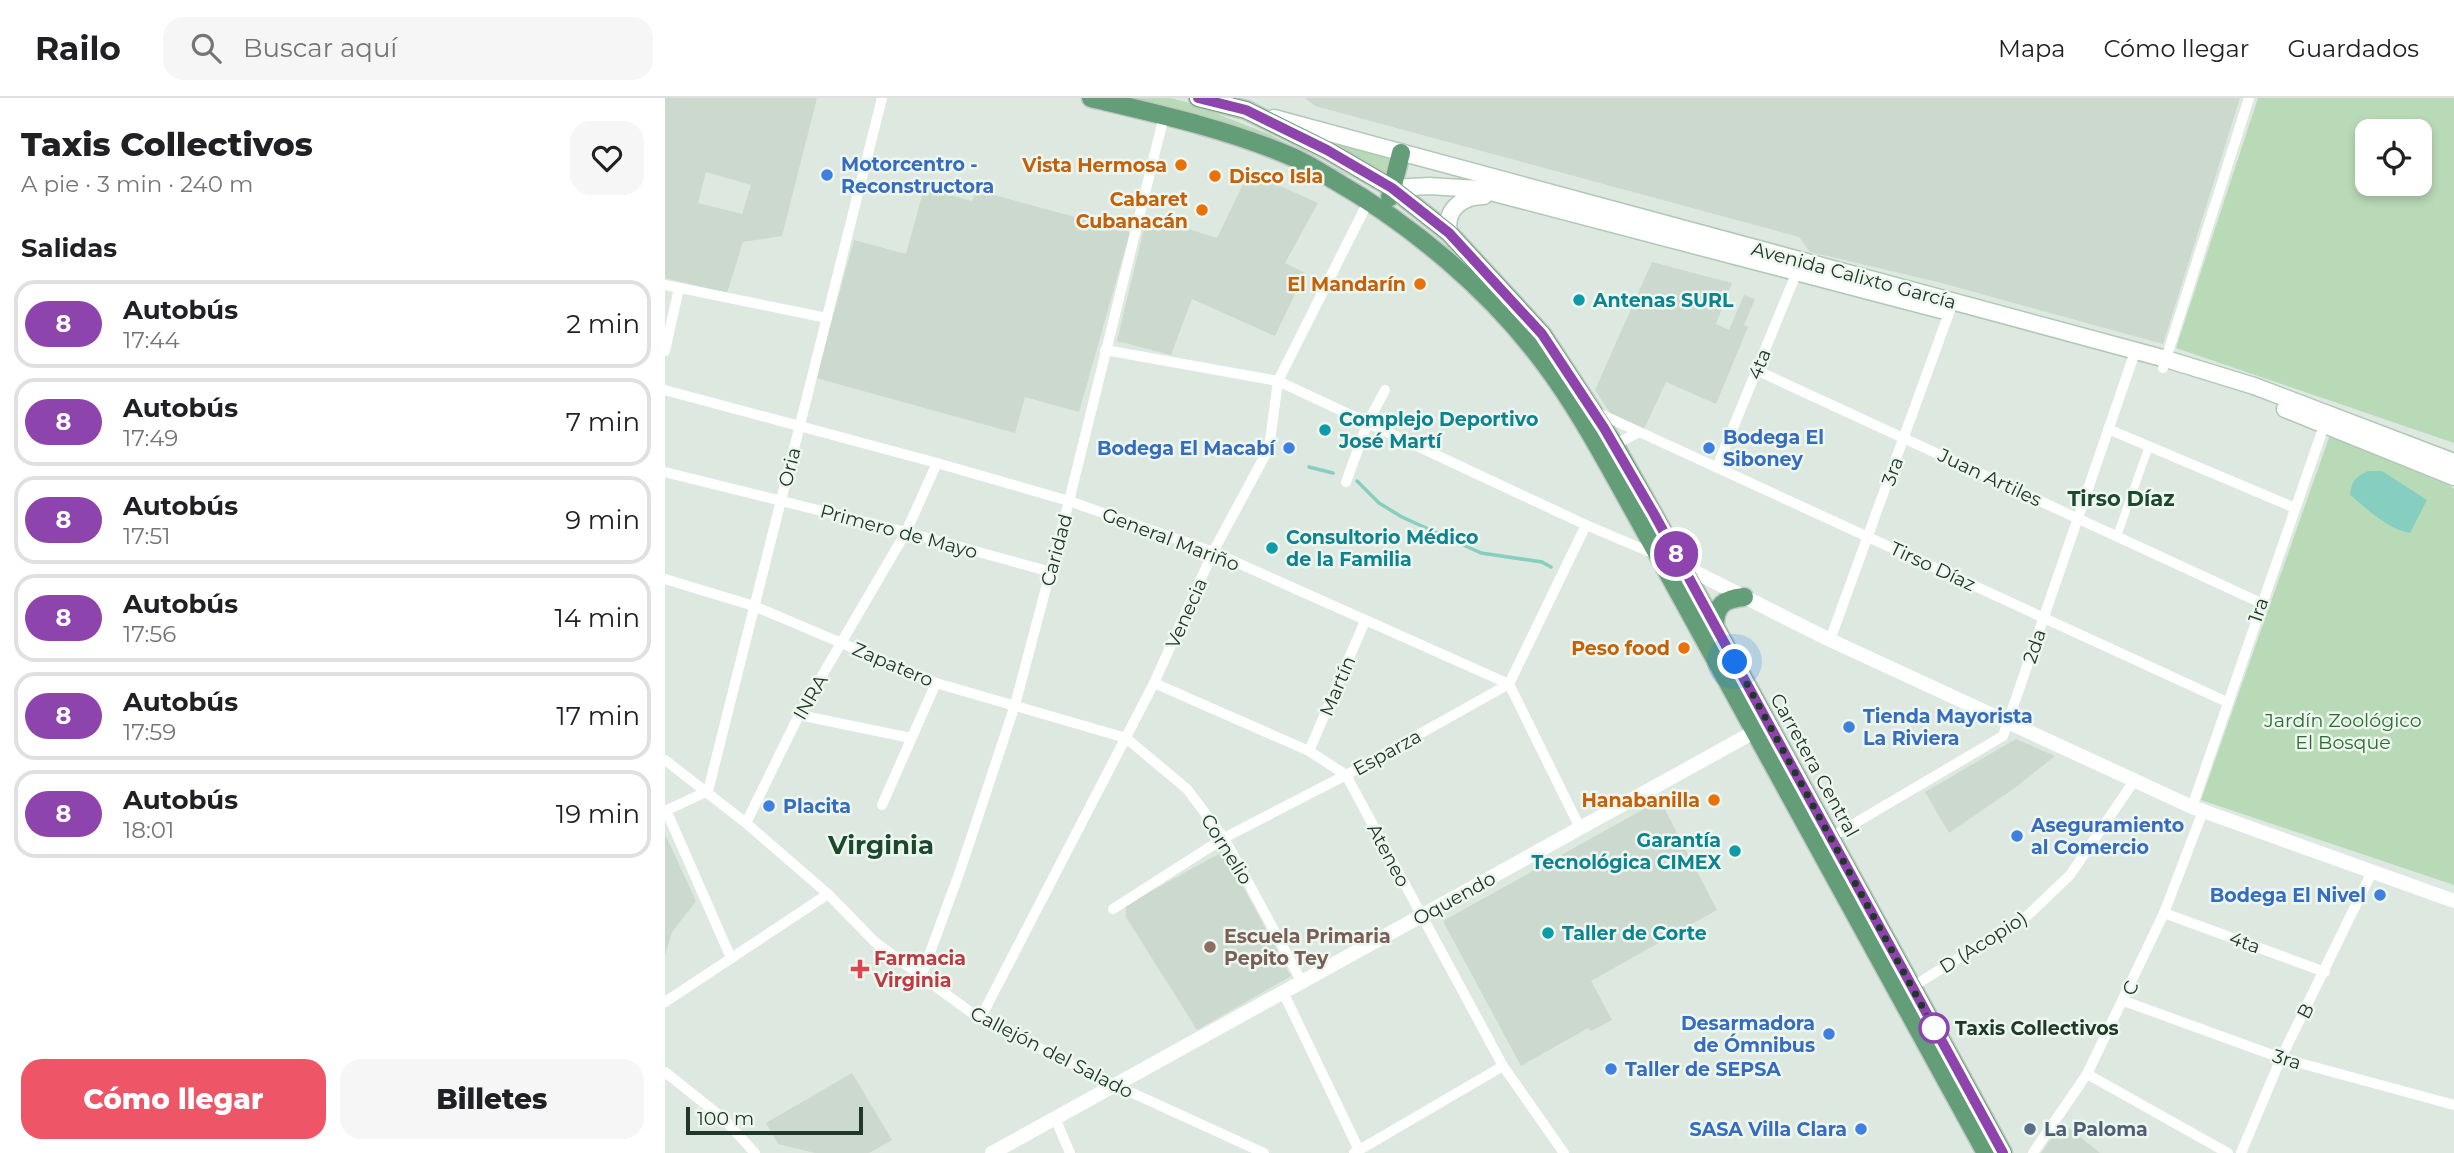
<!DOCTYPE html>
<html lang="es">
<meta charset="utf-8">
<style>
:root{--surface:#fff;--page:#f6f6f6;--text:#202124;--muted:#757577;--line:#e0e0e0;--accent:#ee5668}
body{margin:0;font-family:Montserrat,sans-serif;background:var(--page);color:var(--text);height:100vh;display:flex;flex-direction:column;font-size:26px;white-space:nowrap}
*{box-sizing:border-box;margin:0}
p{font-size:23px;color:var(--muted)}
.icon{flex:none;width:38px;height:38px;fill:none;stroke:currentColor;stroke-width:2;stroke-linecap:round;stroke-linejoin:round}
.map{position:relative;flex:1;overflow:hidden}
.drawer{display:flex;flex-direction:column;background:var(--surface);width:665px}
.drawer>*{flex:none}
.badge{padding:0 14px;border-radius:23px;font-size:24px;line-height:46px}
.buttons{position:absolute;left:1690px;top:21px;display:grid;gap:14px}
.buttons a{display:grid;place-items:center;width:77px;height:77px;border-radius:14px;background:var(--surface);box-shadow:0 4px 10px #0003;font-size:35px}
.scale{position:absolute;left:21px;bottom:18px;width:177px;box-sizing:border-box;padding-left:7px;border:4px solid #203829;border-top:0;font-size:19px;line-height:24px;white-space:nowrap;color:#203829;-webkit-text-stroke:5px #edf6ef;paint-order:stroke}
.you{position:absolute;width:35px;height:35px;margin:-18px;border:5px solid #fff;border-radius:50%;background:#1a73e8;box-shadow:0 0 0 10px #1a73e833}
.map>.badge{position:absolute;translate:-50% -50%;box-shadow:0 0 0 4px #fff}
h2{padding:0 21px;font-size:26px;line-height:63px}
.round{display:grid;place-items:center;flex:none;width:74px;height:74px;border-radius:21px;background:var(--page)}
.head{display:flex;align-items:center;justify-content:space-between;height:119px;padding:0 21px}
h1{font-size:33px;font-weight:800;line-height:52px}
.action{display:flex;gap:14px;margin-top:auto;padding:14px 21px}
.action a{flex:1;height:80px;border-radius:21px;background:var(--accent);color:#fff;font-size:28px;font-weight:800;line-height:80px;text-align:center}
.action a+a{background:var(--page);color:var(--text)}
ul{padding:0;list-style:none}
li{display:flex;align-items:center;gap:21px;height:88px;margin:0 14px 10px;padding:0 7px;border:4px solid var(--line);border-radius:21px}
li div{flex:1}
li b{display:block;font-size:26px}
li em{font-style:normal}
li .badge{min-width:77px;font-weight:700;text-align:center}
header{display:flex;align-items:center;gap:42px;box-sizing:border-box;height:98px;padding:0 35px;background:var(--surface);border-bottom:2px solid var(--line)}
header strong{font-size:33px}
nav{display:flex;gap:38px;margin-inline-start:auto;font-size:24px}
.search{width:490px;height:63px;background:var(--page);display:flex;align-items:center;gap:18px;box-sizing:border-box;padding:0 24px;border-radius:21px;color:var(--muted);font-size:26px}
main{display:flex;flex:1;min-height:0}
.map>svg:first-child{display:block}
.built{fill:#ccd9ce;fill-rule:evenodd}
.green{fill:#b9dab6;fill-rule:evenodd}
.water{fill:#86cebf}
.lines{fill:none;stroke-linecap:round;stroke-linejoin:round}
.stream{stroke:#86cebf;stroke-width:3.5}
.secondary-casing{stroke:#b1c8b7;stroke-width:19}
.primary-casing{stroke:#c1c7c3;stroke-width:21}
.pedestrian{stroke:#fff;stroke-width:8}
.minor{stroke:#fff;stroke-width:10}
.tertiary{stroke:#fff;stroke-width:14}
.secondary{stroke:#fff;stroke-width:16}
.primary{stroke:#639e79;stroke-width:18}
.line-casing{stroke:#fff;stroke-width:16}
.line{stroke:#8e44ad;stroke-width:10}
.walk{stroke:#203829;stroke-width:7;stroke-dasharray:0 12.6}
.food-dot{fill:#e8710a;stroke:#edf6ef;stroke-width:2.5}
.shop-dot{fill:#3f7fe0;stroke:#edf6ef;stroke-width:2.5}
.culture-dot{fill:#0f9aa8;stroke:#edf6ef;stroke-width:2.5}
.education-dot{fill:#8d6e63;stroke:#edf6ef;stroke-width:2.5}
.health-dot{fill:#e0444e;stroke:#edf6ef;stroke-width:2.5}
.stop-dot{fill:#fff;stroke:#8e44ad;stroke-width:3.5}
.service-dot{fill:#5c6f8a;stroke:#edf6ef;stroke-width:2.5}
.labels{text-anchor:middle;stroke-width:5;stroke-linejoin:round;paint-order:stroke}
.shop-label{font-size:19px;font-weight:bold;fill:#366cbe;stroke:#edf6ef;text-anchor:start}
.food-label{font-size:19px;font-weight:bold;fill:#c56008;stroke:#edf6ef;text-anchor:end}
.street-label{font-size:19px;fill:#203829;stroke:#edf6ef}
.culture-label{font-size:19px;font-weight:bold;fill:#0d838f;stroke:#edf6ef;text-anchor:start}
.park-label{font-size:19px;fill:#2b6d2d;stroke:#edf6ef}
.education-label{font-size:19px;font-weight:bold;fill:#785e54;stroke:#edf6ef;text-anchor:start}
.health-label{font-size:19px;font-weight:bold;fill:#be3a42;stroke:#edf6ef;text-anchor:start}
.stop-label{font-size:19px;font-weight:bold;fill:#203829;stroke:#edf6ef;text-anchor:start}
.service-label{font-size:19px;font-weight:bold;fill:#4e5e75;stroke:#edf6ef;text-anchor:start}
.neighbourhood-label{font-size:21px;font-weight:bold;fill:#1c492e;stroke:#edf6ef}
.district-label{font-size:26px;font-weight:bold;fill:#1c492e;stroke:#edf6ef}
</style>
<header>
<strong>Railo</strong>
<div class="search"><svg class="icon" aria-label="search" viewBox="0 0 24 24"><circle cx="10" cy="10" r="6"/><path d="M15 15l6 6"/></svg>Buscar aquí</div>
<nav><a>Mapa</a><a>Cómo llegar</a><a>Guardados</a></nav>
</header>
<main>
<section class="drawer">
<div class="head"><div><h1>Taxis Collectivos</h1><p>A pie · 3 min · 240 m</p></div><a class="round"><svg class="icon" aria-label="heart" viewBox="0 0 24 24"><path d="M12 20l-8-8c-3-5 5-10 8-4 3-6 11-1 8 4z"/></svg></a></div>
<h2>Salidas</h2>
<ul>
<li><span class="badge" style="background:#8e44ad;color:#fff">8</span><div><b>Autobús</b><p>17:44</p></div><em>2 min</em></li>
<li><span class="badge" style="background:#8e44ad;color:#fff">8</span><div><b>Autobús</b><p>17:49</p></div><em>7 min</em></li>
<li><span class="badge" style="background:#8e44ad;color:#fff">8</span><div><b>Autobús</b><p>17:51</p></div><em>9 min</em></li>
<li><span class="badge" style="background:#8e44ad;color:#fff">8</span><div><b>Autobús</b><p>17:56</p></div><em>14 min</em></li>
<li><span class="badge" style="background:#8e44ad;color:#fff">8</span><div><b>Autobús</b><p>17:59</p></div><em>17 min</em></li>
<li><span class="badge" style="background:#8e44ad;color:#fff">8</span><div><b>Autobús</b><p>18:01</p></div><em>19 min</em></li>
</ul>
<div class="action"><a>Cómo llegar</a><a>Billetes</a></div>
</section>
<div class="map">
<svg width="1789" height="1055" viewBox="0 0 1789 1055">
<rect width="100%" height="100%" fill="#dde9e0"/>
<g class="built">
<path d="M0 0H152L117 138 78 144 62 195 0 180ZM41 74 86 87 77 116 33 105Z"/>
<polygon points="640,0 1575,0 1498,246 1273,184 1145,154 1134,139 650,8"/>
<polygon points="584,74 653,105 620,165 640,175 610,238 527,201 506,257 452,243 482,118 552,140"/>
<polygon points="259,90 307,103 311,92 465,134 414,314 360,299 350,335 151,280 189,142 241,156"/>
<polygon points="987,164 1067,185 1051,226 1064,232 1079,197 1090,201 1079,227 1083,229 1051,306 1001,284 979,331 946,316 930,292"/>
<polygon points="1351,641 1390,658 1351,689 1284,735 1260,694"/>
<polygon points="995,702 1052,812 926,883 947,922 926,933 923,930 856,968 778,823"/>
<polygon points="0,736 31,803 7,834 0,858"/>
<polygon points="559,753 626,878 532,932 461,819 461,807"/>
<polygon points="187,975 227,1042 204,1055 150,1055 113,1046 101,1025"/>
<polygon points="1398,1025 1435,1055 1376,1055"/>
</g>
<g class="green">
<polygon points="459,0 505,0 521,4 604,36 695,83 584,33"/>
<path d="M1593 0H1789V345L1511 250ZM1703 33H1755V86H1703Z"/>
<polygon points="655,39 731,59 724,80"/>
<polygon points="1666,334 1780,383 1789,391 1789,787 1536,702"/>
</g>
<path class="water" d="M1703 373H1717L1762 402 1745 435C1722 431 1703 411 1685 397 1687 383 1690 379 1703 373Z"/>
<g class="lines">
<g class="stream">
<polyline points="644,369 668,375"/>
<polyline points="692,383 714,405 737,419 816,455 877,464 886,469"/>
</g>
<defs>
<g id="secondary">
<polyline points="609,20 1501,261 1589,288 1789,364"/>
<polyline points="727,90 764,88 814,91 1276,212"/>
<path d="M784 135C779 111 798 98 819 98"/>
<polyline points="1620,311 1789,379"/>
</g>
<g id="primary">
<path d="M426 0C494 16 562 31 625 58 640 64 654 73 667 81 746 126 825 192 879 265 916 314 945 371 975 424L1321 1055"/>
<polyline points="533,0 581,12 662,52 727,90 784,135 877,236 949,346 989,417 1338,1055"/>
<polyline points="725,99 736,55"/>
<path d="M1047 530 1050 528C1050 507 1059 501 1079 499"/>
</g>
</defs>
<use href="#secondary" class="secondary-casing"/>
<use href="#primary" class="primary-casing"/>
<polyline class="pedestrian" points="1452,438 1484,348"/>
<g class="minor">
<polyline points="0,187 162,220"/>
<polyline points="440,252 613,283 921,427 992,457"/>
<polyline points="0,253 14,190"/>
<polyline points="1498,270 1584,0"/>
<polyline points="1091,272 1596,505"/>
<polyline points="0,292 272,365 404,403 548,454 844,586 915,730"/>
<polyline points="931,314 1562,604"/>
<polyline points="1443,331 1630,410"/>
<polyline points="945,349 974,334"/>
<polyline points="1052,369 1133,171"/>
<polyline points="0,374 241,434 386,474"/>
<polyline points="681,384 703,324 720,292"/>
<polyline points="0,481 89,508 271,585 461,640 522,691 559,740 637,884"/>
<polyline points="1165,542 1288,204"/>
<polyline points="489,585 644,653 681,677 838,968 899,1055"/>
<polyline points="134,617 246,640"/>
<polyline points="644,653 700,523"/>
<polyline points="0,662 81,725 163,796 210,844 315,921 450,987 599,1055"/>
<polyline points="217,707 271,585"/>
<polyline points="1527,709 1661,322"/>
<polyline points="1,712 66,860"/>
<polyline points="0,713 43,693 217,0"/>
<polyline points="81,725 134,617 241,434 272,365"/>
<polyline points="1163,741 1338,638 1470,254"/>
<polyline points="448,811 559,740 681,677 844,586 921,427"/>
<polyline points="1499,815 1660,874"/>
<polyline points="256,879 295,773 350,607 404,403 499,18"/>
<polyline points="1242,892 1362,818 1405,777 1469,683"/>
<polyline points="618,894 694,1052"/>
<polyline points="1459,903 1616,960 1789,1007"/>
<polyline points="0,904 163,796"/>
<polyline points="315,921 489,585 548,454 604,350 613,283 704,102"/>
<polyline points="0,974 59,1021 90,1055"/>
<polyline points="1422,976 1563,1055"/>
<polyline points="390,1020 405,1055"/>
<polyline points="689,1055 838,968"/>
<polyline points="1368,1055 1422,976 1499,815 1538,713"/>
<polyline points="1576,1055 1616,960 1707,774"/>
</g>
<g class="tertiary">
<polyline points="1018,468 1165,542 1527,709 1789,803"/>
<polyline points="327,1055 1098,629"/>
</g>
<use href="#secondary" class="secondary"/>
<use href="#primary" class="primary"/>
</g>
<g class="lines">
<defs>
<polyline id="line" points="533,0 581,12 662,52 727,90 784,135 877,236 939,330 989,416 1338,1055"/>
</defs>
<use href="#line" class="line-casing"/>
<use href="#line" class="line"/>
<polyline class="walk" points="1070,564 1269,930"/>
</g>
<g class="food-dot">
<circle cx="516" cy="67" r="7"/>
<circle cx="550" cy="78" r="7"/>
<circle cx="537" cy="112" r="7"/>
<circle cx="755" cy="186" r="7"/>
<circle cx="1019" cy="550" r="7"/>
<circle cx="1049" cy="702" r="7"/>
</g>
<g class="shop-dot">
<circle cx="162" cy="77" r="7"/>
<circle cx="624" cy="350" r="7"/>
<circle cx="1044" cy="350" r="7"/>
<circle cx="1184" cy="629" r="7"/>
<circle cx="104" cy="708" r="7"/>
<circle cx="1352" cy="738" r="7"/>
<circle cx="1715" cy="797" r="7"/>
<circle cx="1164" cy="936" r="7"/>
<circle cx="946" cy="971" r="7"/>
<circle cx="1196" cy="1031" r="7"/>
</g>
<g class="culture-dot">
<circle cx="914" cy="202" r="7"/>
<circle cx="660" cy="332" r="7"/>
<circle cx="607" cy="450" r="7"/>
<circle cx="1070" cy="753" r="7"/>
<circle cx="883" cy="835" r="7"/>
</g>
<circle class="education-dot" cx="545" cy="849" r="7"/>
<path class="health-dot" d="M191.5 860.5h7v7h7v7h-7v7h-7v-7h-7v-7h7z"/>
<circle class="stop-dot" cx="1269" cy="930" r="14"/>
<circle class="service-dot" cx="1365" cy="1031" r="7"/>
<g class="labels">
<g class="shop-label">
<text x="176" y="73">Motorcentro -<tspan x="176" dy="22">Reconstructora</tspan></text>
<text x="1058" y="346">Bodega El<tspan x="1058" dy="22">Siboney</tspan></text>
<text x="610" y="357" text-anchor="end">Bodega El Macabí</text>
<text x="1198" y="625">Tienda Mayorista<tspan x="1198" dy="22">La Riviera</tspan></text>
<text x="118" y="715">Placita</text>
<text x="1366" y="734">Aseguramiento<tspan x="1366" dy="22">al Comercio</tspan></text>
<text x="1701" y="804" text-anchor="end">Bodega El Nivel</text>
<text x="1150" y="932" text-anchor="end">Desarmadora<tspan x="1150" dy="22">de Ómnibus</tspan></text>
<text x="960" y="978">Taller de SEPSA</text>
<text x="1182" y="1038" text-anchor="end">SASA Villa Clara</text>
</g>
<g class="food-label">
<text x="502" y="74">Vista Hermosa</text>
<text x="564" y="85" text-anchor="start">Disco Isla</text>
<text x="523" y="108">Cabaret<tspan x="523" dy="22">Cubanacán</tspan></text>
<text x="741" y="193">El Mandarín</text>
<text x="1005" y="557">Peso food</text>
<text x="1035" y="709">Hanabanilla</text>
</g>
<g class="street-label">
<text transform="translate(1189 177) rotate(15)" y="7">Avenida Calixto García</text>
<text transform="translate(1094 266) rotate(-68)" y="7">4ta</text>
<text transform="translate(124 369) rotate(-76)" y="7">Oria</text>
<text transform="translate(1227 373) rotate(-70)" y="7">3ra</text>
<text transform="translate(1325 379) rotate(25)" y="7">Juan Artiles</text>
<text transform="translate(234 433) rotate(15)" y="7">Primero de Mayo</text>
<text transform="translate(506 441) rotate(21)" y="7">General Mariño</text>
<text transform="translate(391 452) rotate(-75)" y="7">Caridad</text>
<text transform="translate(1268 468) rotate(25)" y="7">Tirso Díaz</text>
<text transform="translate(1593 512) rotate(-71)" y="7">1ra</text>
<text transform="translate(521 515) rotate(-66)" y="7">Venecia</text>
<text transform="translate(1369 548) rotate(-71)" y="7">2da</text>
<text transform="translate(228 566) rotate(23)" y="7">Zapatero</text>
<text transform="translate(672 588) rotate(-67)" y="7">Martín</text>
<text transform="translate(145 599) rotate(-60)" y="7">INRA</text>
<text transform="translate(722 654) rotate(-29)" y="7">Esparza</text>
<text transform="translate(1150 667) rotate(61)" y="7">Carretera Central</text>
<text transform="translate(562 751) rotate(58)" y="7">Cornelio</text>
<text transform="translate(724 757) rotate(62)" y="7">Ateneo</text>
<text transform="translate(789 800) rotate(-29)" y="7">Oquendo</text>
<text transform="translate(1318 844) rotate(-32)" y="7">D (Acopio)</text>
<text transform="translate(1580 844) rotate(20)" y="7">4ta</text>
<text transform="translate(1465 890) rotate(-65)" y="7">C</text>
<text transform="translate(1640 913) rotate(-63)" y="7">B</text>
<text transform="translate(387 954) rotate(27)" y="7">Callejón del Salado</text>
<text transform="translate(1622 961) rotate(17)" y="7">3ra</text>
</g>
<g class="culture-label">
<text x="928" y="209">Antenas SURL</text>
<text x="674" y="328">Complejo Deportivo<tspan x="674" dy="22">José Martí</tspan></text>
<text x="621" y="446">Consultorio Médico<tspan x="621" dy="22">de la Familia</tspan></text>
<text x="1056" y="749" text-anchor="end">Garantía<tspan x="1056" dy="22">Tecnológica CIMEX</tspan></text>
<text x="897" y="842">Taller de Corte</text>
</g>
<g class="park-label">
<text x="1678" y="629">Jardín Zoológico<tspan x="1678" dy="22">El Bosque</tspan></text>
</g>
<g class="education-label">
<text x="559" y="845">Escuela Primaria<tspan x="559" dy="22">Pepito Tey</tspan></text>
</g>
<g class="health-label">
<text x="209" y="867">Farmacia<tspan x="209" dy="22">Virginia</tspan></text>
</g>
<g class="stop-label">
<text x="1290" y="937">Taxis Collectivos</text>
</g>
<g class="service-label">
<text x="1379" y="1038">La Paloma</text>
</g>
<g class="neighbourhood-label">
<text x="1456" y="408">Tirso Díaz</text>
</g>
<g class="district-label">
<text x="216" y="756">Virginia</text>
</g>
</g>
</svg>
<div class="buttons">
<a><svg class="icon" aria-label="locate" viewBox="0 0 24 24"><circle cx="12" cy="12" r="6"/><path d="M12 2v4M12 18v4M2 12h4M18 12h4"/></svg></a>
</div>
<div class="scale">100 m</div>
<div class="you" style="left:1070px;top:564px"></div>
<b class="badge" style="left:1011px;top:456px;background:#8e44ad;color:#fff">8</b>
</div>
</main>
